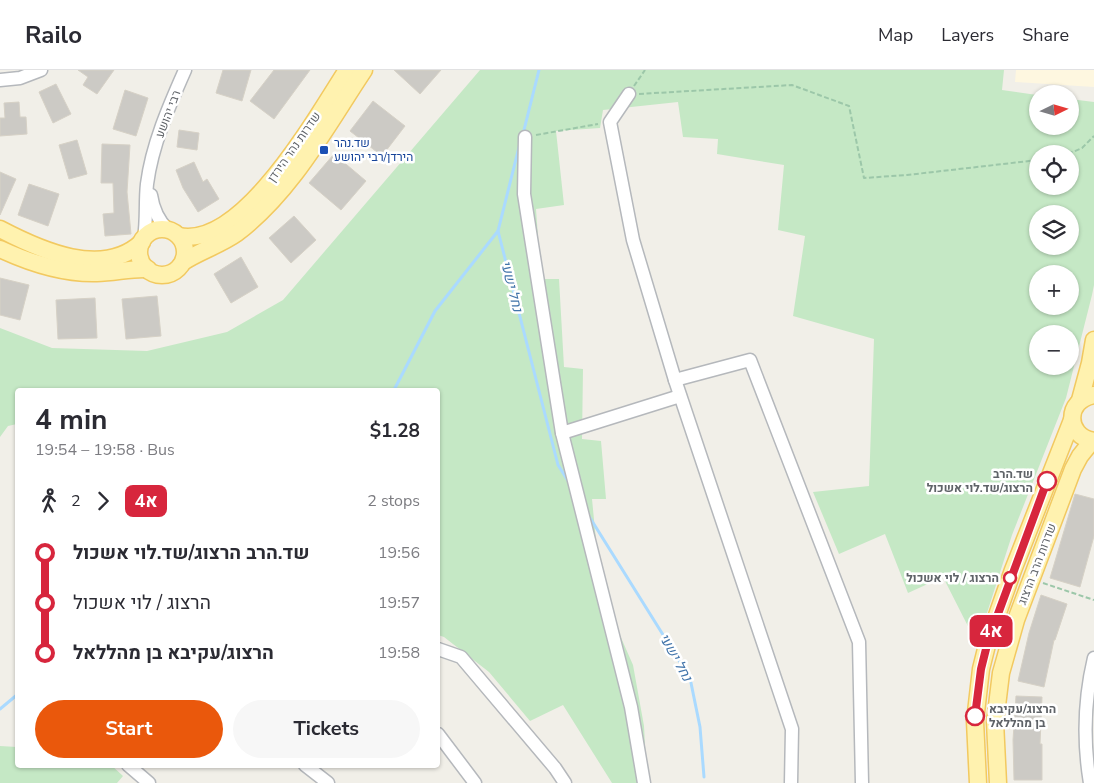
<!DOCTYPE html>
<meta charset="utf-8">
<style>
:root{--surface:#fff;--page:#f7f7f7;--text:#2b2b33;--muted:#7c7c81;--line:#e1e1e2;--accent:#ea580c}
body{margin:0;font-family:"Nunito Sans",Heebo,sans-serif;background:var(--page);color:var(--text);height:100vh;display:flex;flex-direction:column;font-size:19px;white-space:nowrap}
*{box-sizing:border-box;margin:0}
p{font-size:16px;color:var(--muted)}
.icon{flex:none;width:28px;height:28px;fill:none;stroke:currentColor;stroke-width:2;stroke-linecap:round;stroke-linejoin:round}
.map{position:relative;flex:1;overflow:hidden}
.sheet{position:absolute;left:15px;top:318px;width:425px;height:380px;display:flex;flex-direction:column;background:var(--surface);border-radius:5px;box-shadow:0 1px 4px #0004}
.sheet>*{flex:none}
.badge{padding:0 10px;border-radius:8px;font-size:18px;line-height:32px}
.needle{width:32px;rotate:85deg}
.buttons{position:absolute;left:1029px;top:15px;display:grid;gap:10px}
.buttons a{display:grid;place-items:center;width:50px;height:50px;border-radius:50%;background:var(--surface);box-shadow:0 1px 4px #0004;font-size:25px}
.map>.badge{position:absolute;translate:-50% -50%;box-shadow:0 0 0 2px #fff}
.legs{display:flex;align-items:center;gap:8px;height:55px;padding:0 20px;font-size:16px}
.legs p{margin-inline-start:auto}
.headline{display:flex;align-items:center;justify-content:space-between;height:85px;padding:0 20px}
h1{font-size:28px;font-weight:700;line-height:38px}
.button{display:flex;gap:10px;margin-top:auto;padding:10px 20px}
.button a{flex:1;height:58px;border-radius:30px;background:var(--accent);color:#fff;font-size:20px;font-weight:700;line-height:58px;text-align:center}
.button a+a{background:var(--page);color:var(--text)}
ul{padding:0 20px;list-style:none}
li{display:flex;align-items:center;gap:18px;height:50px;font-size:19px}
li i{display:grid;place-items:center;width:8px;height:100%;margin:0 6px;background:currentColor}
li i::after{content:'';width:12px;height:12px;margin:-6px;border:4px solid;border-radius:50%;background:var(--surface)}
li p{margin-inline-start:auto}
li:first-child i{background:linear-gradient(#0000 50%,currentColor 0)}
li:last-child i{background:linear-gradient(currentColor 50%,#0000 0)}
header{display:flex;align-items:center;gap:30px;box-sizing:border-box;height:70px;padding:0 25px;background:var(--surface);border-bottom:1px solid var(--line)}
header strong{font-size:24px}
nav{display:flex;gap:28px;margin-inline-start:auto;font-size:18px}
.map>svg:first-child{display:block}
.commercial{fill:#fef7e0}
.green{fill:#c5e8c5;fill-rule:evenodd}
.lines{fill:none;stroke-linecap:round;stroke-linejoin:round}
.stream{stroke:#aadaff;stroke-width:3}
.building{fill:#cccac5;stroke:#d6d1c6}
.minor-casing{stroke:#b5b8bc;stroke-width:15}
.major-casing{stroke:#f2c960;stroke-width:19}
.path{stroke:#9cc7a9;stroke-width:2;stroke-dasharray:5 2.5;stroke-linecap:butt}
.minor{stroke:#fff;stroke-width:12}
.major{stroke:#fff2af;stroke-width:16}
.line-1-casing{stroke:#fff;stroke-width:11}
.line-1{stroke:#d7263d;stroke-width:8}
.transit-dot{fill:#1a4fb4;stroke:#fff;stroke-width:2}
.stop-1-dot{fill:#fff;stroke:#d7263d;stroke-width:2.5}
.labels{text-anchor:middle;stroke-width:5;stroke-linejoin:round;paint-order:stroke}
.street-label{font-size:12px;fill:#5f6368;stroke:#fff}
.transit-label{font-size:12px;fill:#164399;stroke:#fff;text-anchor:start}
.stop-label{font-size:12px;font-weight:bold;fill:#5f6368;stroke:#fff;text-anchor:end}
.water-label{font-size:14px;font-style:italic;fill:#4174aa;stroke:#fff}
</style>
<header>
<strong>Railo</strong>
<nav><a>Map</a><a>Layers</a><a>Share</a></nav>
</header>
<div class="map">
<svg width="1094" height="713" viewBox="0 0 1094 713">
<rect width="100%" height="100%" fill="#f1efe8"/>
<polygon class="commercial" points="1016,0 1094,0 1094,17 1015,12"/>
<g class="green">
<path d="M480 0H1004L1002 20 1037 25 1038 56H1070V29L1094 32V215L1092 225 1066 328 1012 465 977 574 943 507 908 523 885 464 839 484 813 422 869 416 874 269 793 246 805 166 778 160 784 95 717 84 718 69 683 67 678 32 603 40 600 58 556 61 564 135 536 139 541 209H559L564 297 583 299 582 369 601 371 606 429H592L601 522 633 595 644 656 647 713H612L563 635 530 651 489 602 444 567 438 565V320H18L17 354 8 356 0 367V258L52 278 147 281 227 262 283 230ZM1038 84H1070V116H1038ZM1038 144H1070V176H1038ZM1038 204H1070V236H1038ZM1038 264H1070V296H1038Z"/>
<polygon points="0,676 17,677 18,695 111,695 123,706 117,713 0,713"/>
</g>
<g class="lines">
<g class="stream">
<polyline points="523,64 539,0"/>
<polyline points="519,77 498,161 558,395 570,414"/>
<polyline points="394,320 435,241 498,161"/>
<polyline points="587,443 690,608 700,657 704,707"/>
<polyline points="0,639 18,624"/>
</g>
</g>
<g class="building">
<polygon points="78,0 114,0 97,24 83,15 88,7"/>
<polygon points="223,0 251,0 242,31 216,23"/>
<polygon points="274,0 310,0 274,49 250,31"/>
<polygon points="394,0 441,0 420,24"/>
<polygon points="56,14 71,44 53,53 39,22"/>
<polygon points="125,20 148,28 136,66 113,59"/>
<polygon points="373,31 405,56 382,86 350,61"/>
<polygon points="19,32 20,47 26,47 27,64 0,66 0,48 5,48 4,33"/>
<polygon points="179,60 199,63 197,80 177,77"/>
<polygon points="77,70 87,104 69,109 59,75"/>
<polygon points="102,74 130,75 127,122 131,164 105,166 103,144 114,143 113,113 101,113"/>
<polygon points="334,84 366,111 341,140 309,113"/>
<polygon points="194,92 203,112 207,109 219,129 198,142 183,118 176,100"/>
<polygon points="0,102 16,109 0,145"/>
<polygon points="29,114 59,124 48,156 18,145"/>
<polygon points="294,146 316,170 291,193 269,168"/>
<polygon points="241,187 258,217 231,233 214,204"/>
<polygon points="0,208 29,215 20,250 0,245"/>
<polygon points="157,226 161,266 126,269 122,229"/>
<polygon points="95,228 97,268 58,269 56,230"/>
<polygon points="1075,424 1094,429 1094,466 1080,517 1050,508"/>
<polygon points="1041,525 1067,534 1055,570 1054,570 1044,617 1018,611 1029,563"/>
<polygon points="1016,626 1042,627 1040,674 1042,674 1042,710 1014,710 1013,670"/>
</g>
<g class="lines">
<defs>
<g id="minor">
<polyline points="0,10 20,8 41,0"/>
<polyline points="629,24 610,52 633,170 675,310 792,659 791,713"/>
<polyline points="525,67 524,124 562,363 631,637 644,713"/>
<path d="M151 125C153 139 158 150 168 160"/>
<path d="M144 168C147 150 145 132 147 114 152 75 169 36 185 0"/>
<polyline points="675,310 750,290 859,572 862,713"/>
<polyline points="562,363 680,326"/>
<polyline points="438,579 461,587 555,698 565,713"/>
<polyline points="438,664 475,713"/>
<polyline points="128,695 149,713"/>
<polyline points="305,695 328,713"/>
<path d="M1090 713C1083 671 1084 630 1094 588"/>
</g>
<g id="major">
<path d="M0 159C40 180 103 209 142 172"/>
<circle cx="162" cy="182" r="23"/>
<path d="M179 166C243 179 317 46 347 0"/>
<path d="M0 179C30 193 64 204 97 203 114 203 131 198 148 199"/>
<path d="M183 192C200 181 220 175 237 163 292 121 326 57 364 0"/>
<path d="M1094 325C1065 330 1065 366 1094 371"/>
<polyline points="1080,330 1090,293 1094,270"/>
<polyline points="978,713 975,651 981,599 988,571 1013,500 1072,350"/>
<polyline points="998,713 995,652 1001,603 1016,550 1073,399 1080,386 1092,371"/>
</g>
</defs>
<use href="#minor" class="minor-casing"/>
<use href="#major" class="major-casing"/>
<g class="path">
<polyline points="634,16 645,0"/>
<polyline points="639,24 792,15 849,36 864,108 907,105 1038,90"/>
<polyline points="536,65 598,54"/>
<polyline points="1068,84 1082,78 1094,66"/>
<polyline points="1043,513 1094,530"/>
</g>
<use href="#minor" class="minor"/>
<use href="#major" class="major"/>
</g>
<g class="lines">
<defs>
<polyline id="line-1" points="975,646 981,599 988,571 1047,411"/>
</defs>
<use href="#line-1" class="line-1-casing"/>
<use href="#line-1" class="line-1"/>
</g>
<rect class="transit-dot" x="319" y="75" width="10" height="10" rx="2.5"/>
<g class="stop-1-dot">
<circle cx="1047" cy="411" r="9"/>
<circle cx="1010" cy="508" r="6"/>
<circle cx="975" cy="646" r="9"/>
</g>
<g class="labels">
<g class="street-label">
<text transform="translate(168 44) rotate(-69)" y="4">רבי יהושע</text>
<text transform="translate(294 77) rotate(-55)" y="4">שדרות נהר הירדן</text>
<text transform="translate(1037 494) rotate(-69)" y="4">שדרות הרב הרצוג</text>
</g>
<g class="transit-label">
<text x="334" y="77">שד.נהר<tspan x="334" dy="14">הירדן/רבי יהושע</tspan></text>
</g>
<g class="stop-label">
<text x="1033" y="408">שד.הרב<tspan x="1033" dy="14">הרצוג/שד.לוי אשכול</tspan></text>
<text x="999" y="512">הרצוג / לוי אשכול</text>
<text x="989" y="643" text-anchor="start">הרצוג/עקיבא<tspan x="989" dy="14">בן מהללאל</tspan></text>
</g>
<g class="water-label">
<text transform="translate(512 216) rotate(76)" y="5">נחל ישעי</text>
<text transform="translate(676 587) rotate(61)" y="5">נחל ישעי</text>
</g>
</g>
</svg>
<div class="buttons">
<a><svg class="needle" viewBox="-14 -14 28 28"><path d="M0-13l5 13h-10z" fill="#e53935"/><path d="M0 13l5-13h-10z" fill="#7c7c81"/></svg></a>
<a><svg class="icon" aria-label="locate" viewBox="0 0 24 24"><circle cx="12" cy="12" r="6"/><path d="M12 2v4M12 18v4M2 12h4M18 12h4"/></svg></a>
<a><svg class="icon" aria-label="layers" viewBox="0 0 24 24"><path d="M12 4l9 5-9 5-9-5zM3 14l9 5 9-5"/></svg></a>
<a>+</a>
<a>−</a>
</div>
<b class="badge" style="left:991px;top:561px;background:#d7263d;color:#fff">4א</b>
<section class="sheet">
<div class="headline"><div><h1>4 min</h1><p>19:54 – 19:58 · Bus</p></div><b>$1.28</b></div>
<div class="legs"><svg class="icon" aria-label="walk" viewBox="0 0 24 24"><circle cx="13" cy="4" r="2"/><path d="M13 8l-2 6 4 7M11 14l-3 7M7 12l3-4h3l4 4"/></svg>2<svg class="icon" aria-label="forward" viewBox="0 0 24 24"><path d="M9 5l7 7-7 7"/></svg><b class="badge" style="background:#d7263d;color:#fff">4א</b><p>2 stops</p></div>
<ul>
<li><i style="color:#d7263d"></i><b>שד.הרב הרצוג/שד.לוי אשכול</b><p>19:56</p></li>
<li><i style="color:#d7263d"></i><span>הרצוג / לוי אשכול</span><p>19:57</p></li>
<li><i style="color:#d7263d"></i><b>הרצוג/עקיבא בן מהללאל</b><p>19:58</p></li>
</ul>
<div class="button"><a>Start</a><a>Tickets</a></div>
</section>
</div>
